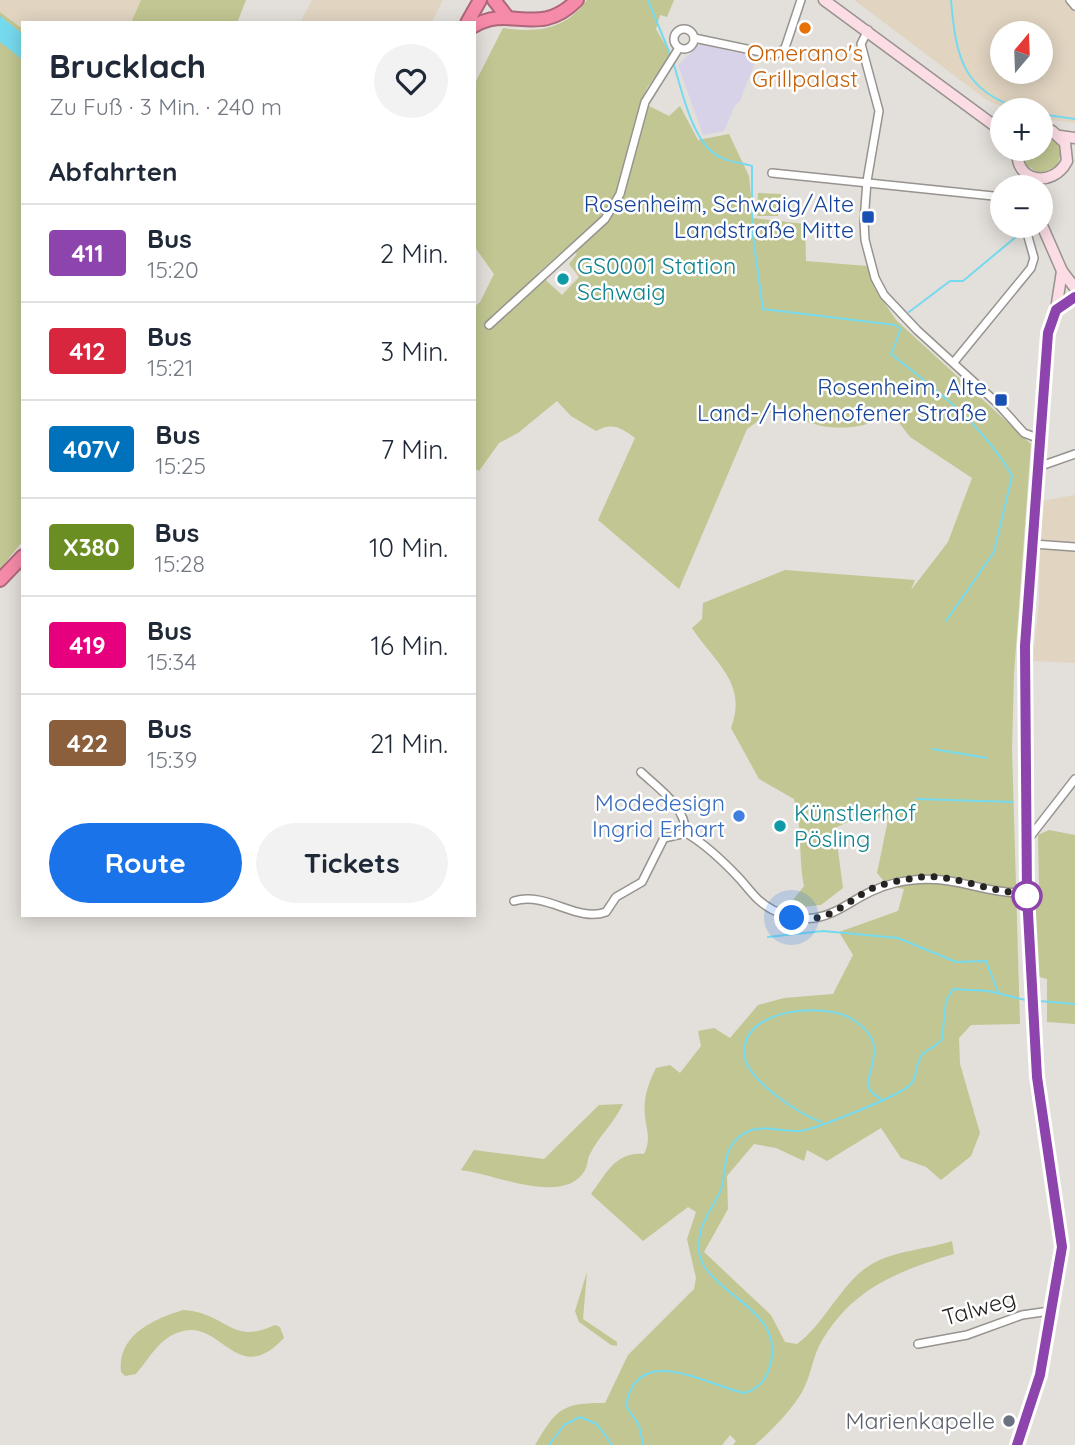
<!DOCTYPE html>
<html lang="de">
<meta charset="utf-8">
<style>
:root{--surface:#fff;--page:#f2f2f3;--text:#1f2937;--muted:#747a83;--line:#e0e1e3;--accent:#1a73e8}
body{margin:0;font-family:Quicksand,sans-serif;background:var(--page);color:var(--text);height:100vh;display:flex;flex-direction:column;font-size:26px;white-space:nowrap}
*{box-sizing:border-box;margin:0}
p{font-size:23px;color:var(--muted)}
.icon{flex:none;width:38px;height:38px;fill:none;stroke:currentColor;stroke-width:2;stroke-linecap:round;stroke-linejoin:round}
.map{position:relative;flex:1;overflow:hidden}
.sheet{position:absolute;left:21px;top:21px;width:455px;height:896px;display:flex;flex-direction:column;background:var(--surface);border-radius:0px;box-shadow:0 4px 18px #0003}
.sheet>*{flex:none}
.badge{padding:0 14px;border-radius:5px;font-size:24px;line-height:46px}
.needle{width:46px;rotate:19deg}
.buttons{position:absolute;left:990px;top:21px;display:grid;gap:14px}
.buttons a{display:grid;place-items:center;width:63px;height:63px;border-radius:50%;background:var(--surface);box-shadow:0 4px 18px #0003;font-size:35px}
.you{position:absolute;width:35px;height:35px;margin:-18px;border:5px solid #fff;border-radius:50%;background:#1a73e8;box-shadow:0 0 0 10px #1a73e833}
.map>.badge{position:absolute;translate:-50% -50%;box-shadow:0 0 0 4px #fff}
h2{padding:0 28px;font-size:26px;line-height:63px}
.round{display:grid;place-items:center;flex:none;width:74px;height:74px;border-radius:37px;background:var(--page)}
.headline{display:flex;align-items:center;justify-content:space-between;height:119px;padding:0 28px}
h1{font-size:33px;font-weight:800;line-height:52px}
.action{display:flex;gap:14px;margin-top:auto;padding:14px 28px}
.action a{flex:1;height:80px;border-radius:42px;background:var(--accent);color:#fff;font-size:28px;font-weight:800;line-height:80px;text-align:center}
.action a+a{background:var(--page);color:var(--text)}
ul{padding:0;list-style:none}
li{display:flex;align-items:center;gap:21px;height:98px;padding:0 28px;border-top:2px solid var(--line)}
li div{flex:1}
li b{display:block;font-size:26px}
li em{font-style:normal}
li .badge{min-width:77px;font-weight:700;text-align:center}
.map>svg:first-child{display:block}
.commercial{fill:#e1d4c1;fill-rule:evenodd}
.education{fill:#d8d2e8}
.green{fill:#c1c692;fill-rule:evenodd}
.water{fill:#76daee}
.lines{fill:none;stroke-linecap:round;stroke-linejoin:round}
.stream{stroke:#76daee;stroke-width:2}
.street-casing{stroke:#97938e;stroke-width:10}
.secondary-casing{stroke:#97938e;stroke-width:13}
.highway-casing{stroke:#ad677a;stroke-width:16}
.street{stroke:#fff;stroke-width:7}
.secondary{stroke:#fcdce5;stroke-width:10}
.highway{stroke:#f68ba9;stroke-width:12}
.line-casing{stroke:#fff;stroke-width:16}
.line{stroke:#8e44ad;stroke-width:10}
.walk{stroke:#262422;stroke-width:7;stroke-dasharray:0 12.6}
.food-dot{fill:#e8710a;stroke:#fff;stroke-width:2.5}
.transit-dot{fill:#1a4fb4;stroke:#fff;stroke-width:2.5}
.culture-dot{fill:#0f9aa8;stroke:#fff;stroke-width:2.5}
.shop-dot{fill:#3f7fe0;stroke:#fff;stroke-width:2.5}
.stop-dot{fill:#fff;stroke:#8e44ad;stroke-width:3.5}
.worship-dot{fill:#6b7280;stroke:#fff;stroke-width:2.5}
.labels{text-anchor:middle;stroke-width:5;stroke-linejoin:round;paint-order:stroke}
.food-label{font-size:23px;fill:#c56008;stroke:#fff}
.transit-label{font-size:23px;fill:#164399;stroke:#fff;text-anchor:end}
.culture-label{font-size:23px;fill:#0d838f;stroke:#fff;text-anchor:start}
.shop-label{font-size:23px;fill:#366cbe;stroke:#fff;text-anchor:end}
.street-label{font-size:23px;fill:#262422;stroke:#fff}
.worship-label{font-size:23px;fill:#5b616d;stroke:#fff;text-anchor:end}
</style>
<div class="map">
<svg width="1075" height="1445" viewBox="0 0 1075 1445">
<rect width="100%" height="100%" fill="#e3dfda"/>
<g class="commercial">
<polygon points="0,0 141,0 131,23 23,23 23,28 0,12"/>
<polygon points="312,0 443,0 431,23 300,23"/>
<path d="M854 0H1075V123L1041 119V110H1012L988 101ZM1003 33H1041V72H1003Z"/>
<polygon points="1075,495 1075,663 1033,661 1039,602 1041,501"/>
</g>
<polygon class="education" points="700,44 757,57 740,101 735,105 724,131 703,135 678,65"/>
<g class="green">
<polygon points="141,0 246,0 237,23 131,23"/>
<path d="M587 0H674L667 17 660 15 656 29 671 55 647 88 641 102 669 116 680 106 698 140 729 134 749 176 753 218 805 224 806 261 867 266 879 295 896 320 1031 444 1014 674 1012 749 1020 1024 971 1025 959 1038 960 1064 980 1133 971 1156 941 1180 926 1167 901 1158 881 1128 827 1161 807 1150 804 1161 776 1148 754 1144 727 1176 728 1209 704 1252 771 1315 785 1342 797 1344C824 1325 843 1280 872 1264 894 1251 928 1249 952 1241L954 1254C897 1271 849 1290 819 1346 812 1361 810 1378 802 1392 790 1412 772 1430 755 1445H733L736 1441 730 1435 722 1445H535C557 1408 562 1403 605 1403L628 1355 694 1289 696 1278 687 1239 696 1212 688 1207 643 1241 591 1194C607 1173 615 1152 644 1154 651 1140 647 1132 645 1116 643 1098 648 1084 656 1068L670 1065 680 1073 701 1046 698 1031 714 1028 730 1038 758 1005 784 998 833 994 853 955 839 932 898 911 904 889 888 886 877 873 888 820 865 814 835 828 843 888 821 905 786 909 804 886C798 854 803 831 794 799L759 779 731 728C748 683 715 663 692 628L702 619 703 603 785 570 915 580 911 590 948 542 972 478 910 437 893 415 882 413C877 417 870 423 864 425 838 431 802 427 786 407L769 413 747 429 679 589 598 520 635 438C621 428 613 422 596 431L571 416 557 401 518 433 499 443 479 471 474 468V307L480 302 494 274 474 246V85L503 28C538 33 565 30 587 0ZM566 248 577 254 569 264 579 277 562 295 538 273Z"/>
<polygon points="0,12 23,29 23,541 0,569"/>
<polygon points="1041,135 1057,142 1061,154 1057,166 1040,174 1025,164 1023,151 1041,149"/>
<polygon points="758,193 781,194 778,216 757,216"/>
<polygon points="1049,830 1075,835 1075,1024 1047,1022 1047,979 1036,976 1034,911 1039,885 1038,835"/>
<path d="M623 1104C614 1123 599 1136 590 1154 587 1159 588 1165 585 1170 565 1207 492 1173 461 1170L474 1150 544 1159 599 1105Z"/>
<polygon points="587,1272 583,1319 617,1342 617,1346 611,1345 579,1322 575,1311"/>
<path d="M183 1310C228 1313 230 1346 275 1325L280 1327 284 1338C237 1388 223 1321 183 1331 160 1336 149 1359 136 1374L125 1376 121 1372C117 1335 154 1319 183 1310Z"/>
</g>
<polygon class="water" points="0,16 23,34 23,60 0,42"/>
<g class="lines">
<g class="stream">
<polyline points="648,0 670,54"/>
<path d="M951 0C956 58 963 93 1025 110"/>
<path d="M674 65C682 91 693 145 720 157 729 162 742 163 752 166V230L763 309 895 325 901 329 891 354C936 389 984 426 1012 476L994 552 946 621"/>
<polyline points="1041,114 1075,119"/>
<polyline points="909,312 950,281 963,281 1023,231"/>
<polyline points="933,749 987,758"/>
<polyline points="917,799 1013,802"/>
<polyline points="768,937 823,931 898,938 956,962 986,961 998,992"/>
<polyline points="1039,1001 1075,1004"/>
<path d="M821 1122C798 1113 744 1079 744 1052 744 1008 824 1002 852 1019 895 1046 861 1071 870 1090 872 1094 878 1097 882 1100"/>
<polyline points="549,1445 564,1425 580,1417 597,1424 612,1445"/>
<path d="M643 1445 639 1425 626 1406C637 1341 706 1385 744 1393 756 1390 765 1382 769 1369 787 1315 728 1302 704 1266 697 1255 698 1242 701 1230 705 1214 717 1202 722 1187 726 1169 723 1151 738 1138 756 1121 778 1132 799 1131 814 1130 902 1095 911 1084 918 1076 915 1063 922 1055 928 1048 937 1047 942 1039L946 1001 953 989 988 991 1030 1001"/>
</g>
<defs>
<g id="street">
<polyline points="1070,0 1075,6"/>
<circle cx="684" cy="39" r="10"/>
<polyline points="868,30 861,44 879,111 867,181 864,221 865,240 875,278 884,295 917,330 997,403 1024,433 1040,439"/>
<polyline points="694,38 775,55 785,48 801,0"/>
<polyline points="772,173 1003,197"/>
<polyline points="489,325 605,219 620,194 645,102 679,48"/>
<polyline points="954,362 1031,268 1034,258 1025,226"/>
<polyline points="1038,467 1075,454"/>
<polyline points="1033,544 1075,547"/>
<path d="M641 772C660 790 685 806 686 833"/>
<polyline points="1026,842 1075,779"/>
<path d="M514 901C547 891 577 923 606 912L616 897 642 882 664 838 686 833C705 844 723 861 739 878 750 890 757 902 773 910 830 936 844 895 895 883 949 870 977 894 1027 893"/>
<polyline points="918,1344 967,1335 1022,1315 1050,1311"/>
</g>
<g id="secondary">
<polyline points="824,0 1003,132"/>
<polyline points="1060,136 1075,138"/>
<path d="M1018 149C1013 182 1053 189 1067 161L1065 143 1052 131 1041 129"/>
<polyline points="1041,223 1062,271 1075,288"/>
<polyline points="1056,310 1062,271"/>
<polyline points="1016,1445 1040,1375 1062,1247 1037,1077 1027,893 1025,647 1048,333 1056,310 1075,297"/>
</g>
<g id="highway">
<polyline points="494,0 508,18"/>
<polyline points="467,23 480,0"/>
<path d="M474 26C510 4 539 39 577 0"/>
<polyline points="0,580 23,556"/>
</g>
</defs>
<use href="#street" class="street-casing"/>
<use href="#secondary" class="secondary-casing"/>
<use href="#highway" class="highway-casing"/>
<use href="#street" class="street"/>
<use href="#secondary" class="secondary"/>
<use href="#highway" class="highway"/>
</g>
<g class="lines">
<defs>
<polyline id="line" points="1017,1445 1040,1375 1062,1247 1037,1077 1027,895 1025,646 1048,333 1056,310 1075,297"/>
</defs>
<use href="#line" class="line-casing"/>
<use href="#line" class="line"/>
<path class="walk" d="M792 918C830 923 841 905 871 889 883 883 900 881 914 878 951 871 989 894 1027 893V896"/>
</g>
<circle class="food-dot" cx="805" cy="28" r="7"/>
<g class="transit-dot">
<rect x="861" y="210" width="14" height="14" rx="3.5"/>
<rect x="994" y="393" width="14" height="14" rx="3.5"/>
</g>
<g class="culture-dot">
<circle cx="563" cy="279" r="7"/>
<circle cx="780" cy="826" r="7"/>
</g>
<circle class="shop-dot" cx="739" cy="816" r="7"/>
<circle class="stop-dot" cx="1027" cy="896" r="14"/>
<circle class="worship-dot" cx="1009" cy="1421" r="7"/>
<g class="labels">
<g class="food-label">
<text x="805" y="61">Omerano's<tspan x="805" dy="26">Grillpalast</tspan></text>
</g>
<g class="transit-label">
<text x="854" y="212">Rosenheim, Schwaig/Alte<tspan x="854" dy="26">Landstraße Mitte</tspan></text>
<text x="987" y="395">Rosenheim, Alte<tspan x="987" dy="26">Land-/Hohenofener Straße</tspan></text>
</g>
<g class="culture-label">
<text x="577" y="274">GS0001 Station<tspan x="577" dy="26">Schwaig</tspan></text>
<text x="794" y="821">Künstlerhof<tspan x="794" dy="26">Pösling</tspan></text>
</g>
<g class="shop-label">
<text x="725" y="811">Modedesign<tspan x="725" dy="26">Ingrid Erhart</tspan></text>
</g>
<g class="street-label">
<text transform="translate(979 1308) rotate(-16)" y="8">Talweg</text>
</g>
<g class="worship-label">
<text x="995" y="1429">Marienkapelle</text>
</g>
</g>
</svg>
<div class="buttons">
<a><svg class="needle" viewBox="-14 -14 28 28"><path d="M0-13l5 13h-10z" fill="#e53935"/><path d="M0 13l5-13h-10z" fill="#747a83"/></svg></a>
<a>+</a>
<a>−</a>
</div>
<div class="you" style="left:792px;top:918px"></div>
<section class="sheet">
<div class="headline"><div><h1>Brucklach</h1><p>Zu Fuß · 3 Min. · 240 m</p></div><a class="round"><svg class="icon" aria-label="heart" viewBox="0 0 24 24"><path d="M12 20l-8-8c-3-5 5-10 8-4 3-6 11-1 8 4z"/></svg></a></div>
<h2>Abfahrten</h2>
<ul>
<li><span class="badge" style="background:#8e44ad;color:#fff">411</span><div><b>Bus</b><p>15:20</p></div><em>2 Min.</em></li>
<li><span class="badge" style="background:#d7263d;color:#fff">412</span><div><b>Bus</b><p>15:21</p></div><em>3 Min.</em></li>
<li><span class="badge" style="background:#0072bc;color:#fff">407V</span><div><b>Bus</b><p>15:25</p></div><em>7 Min.</em></li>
<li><span class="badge" style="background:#6b8e23;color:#fff">X380</span><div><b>Bus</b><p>15:28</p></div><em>10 Min.</em></li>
<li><span class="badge" style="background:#e6007e;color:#fff">419</span><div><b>Bus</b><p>15:34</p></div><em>16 Min.</em></li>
<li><span class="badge" style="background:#8b5e3c;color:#fff">422</span><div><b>Bus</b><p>15:39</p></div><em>21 Min.</em></li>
</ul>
<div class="action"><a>Route</a><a>Tickets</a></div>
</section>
</div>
